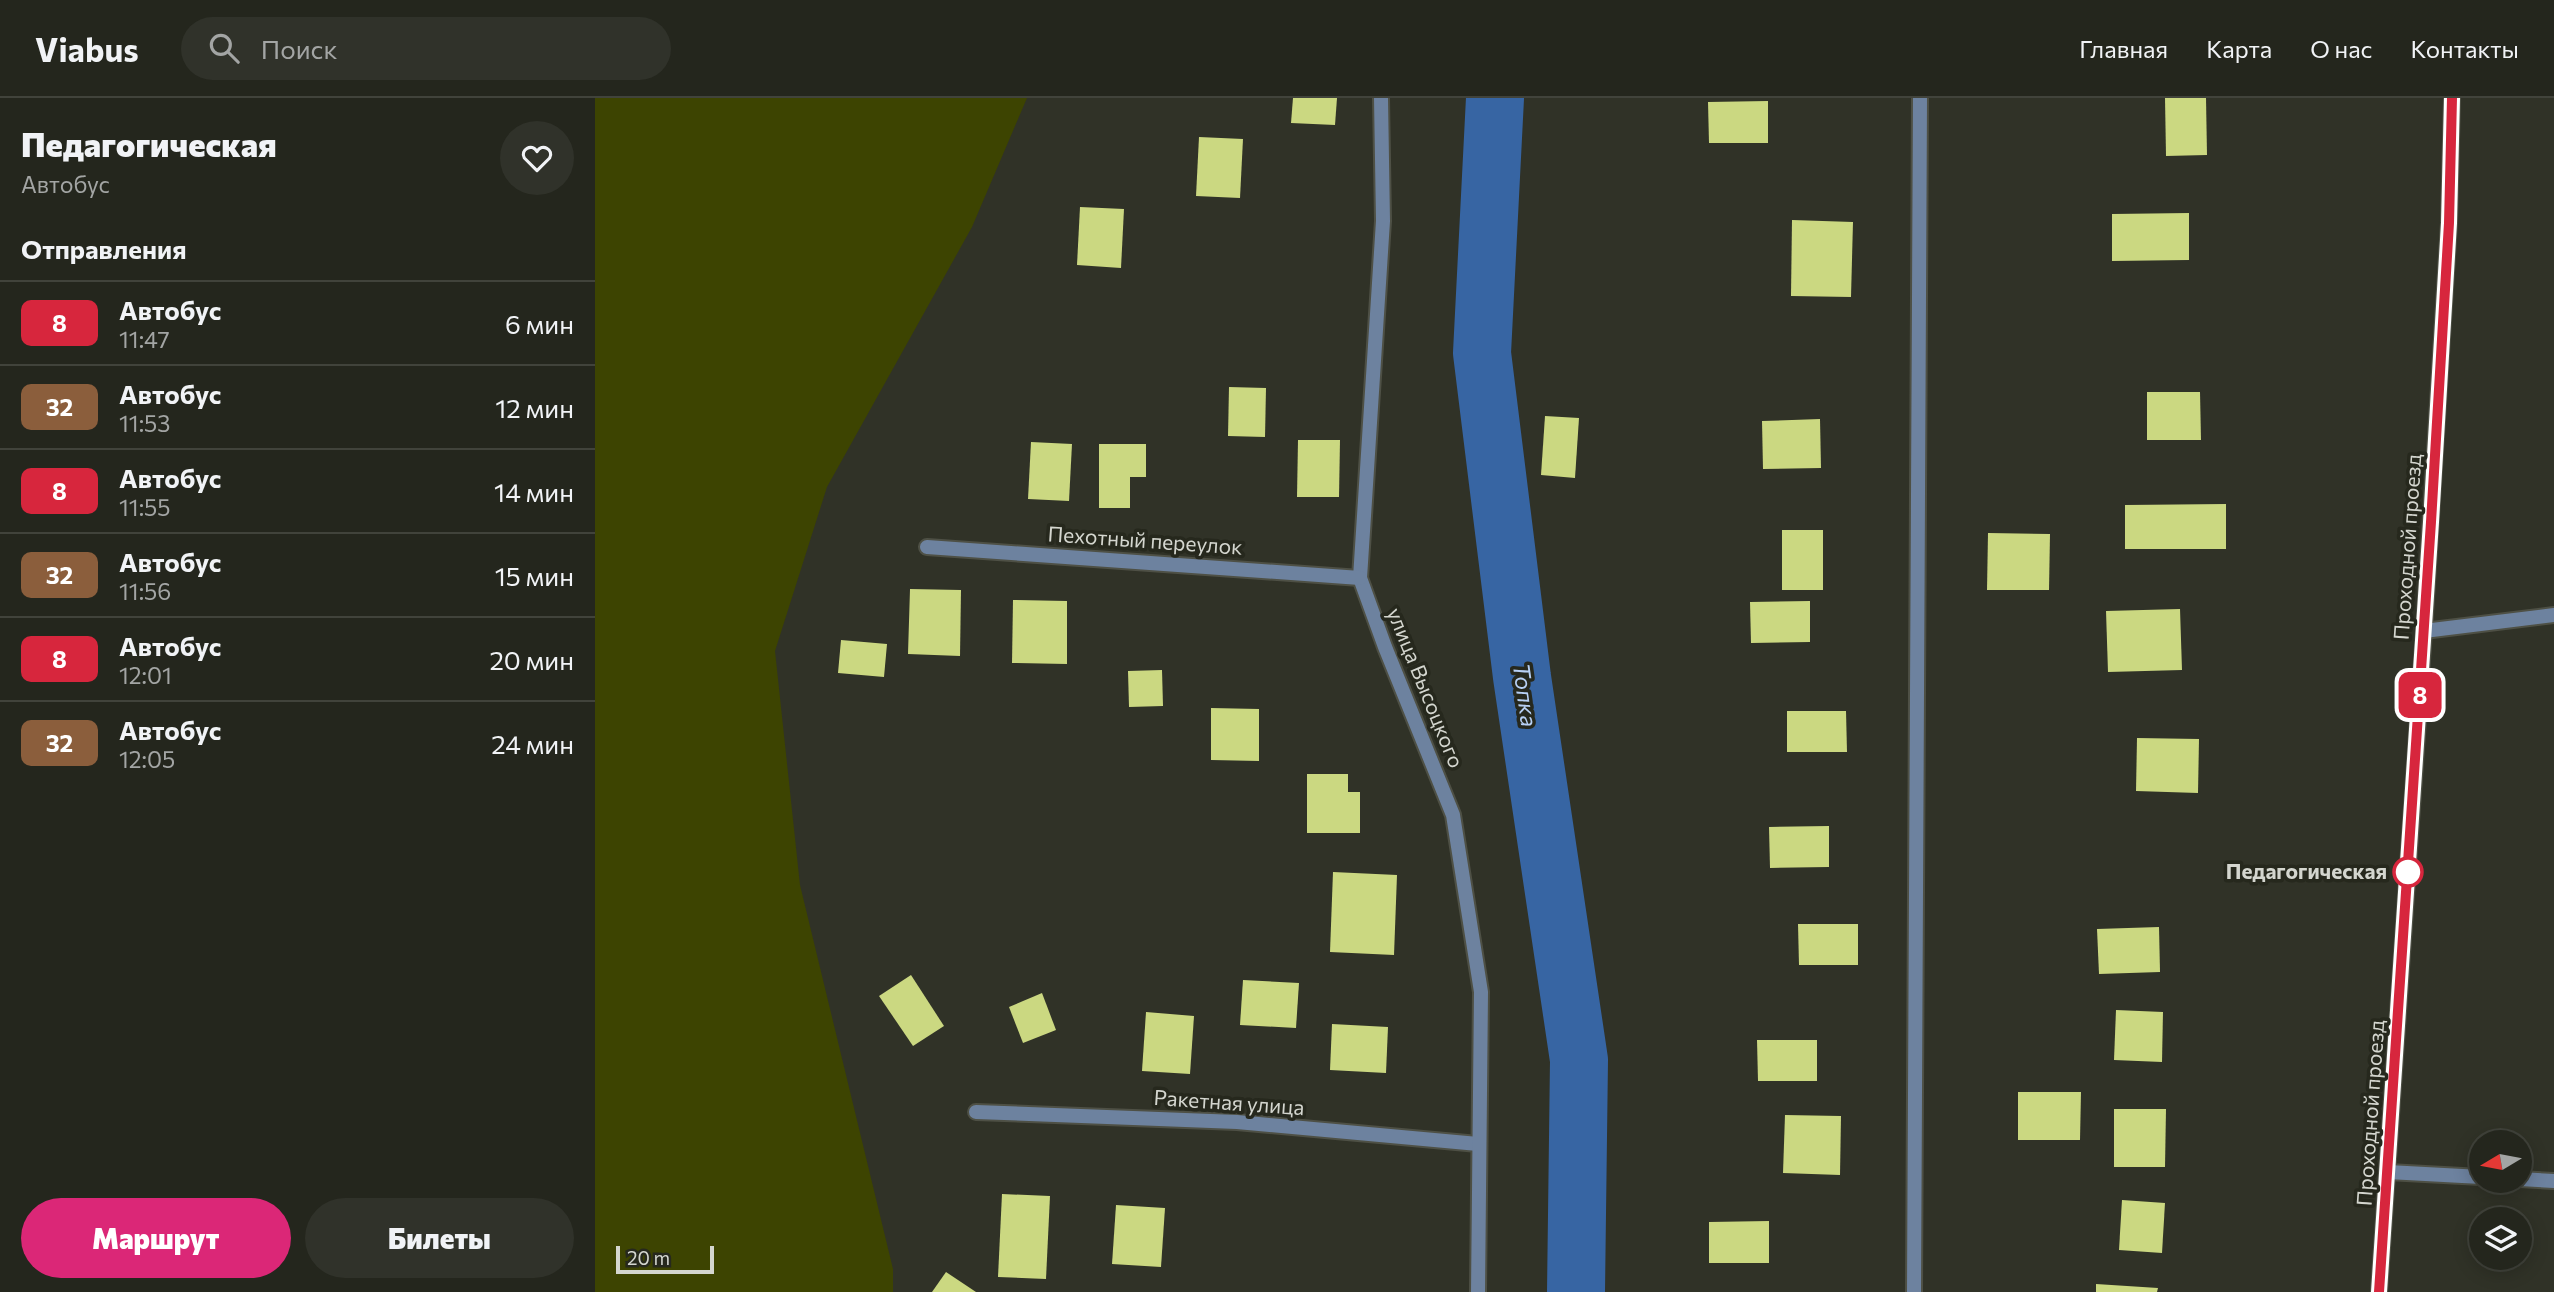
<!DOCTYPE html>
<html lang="ru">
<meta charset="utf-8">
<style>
:root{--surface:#24261d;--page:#30322a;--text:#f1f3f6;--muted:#a3a5a4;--line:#41433b;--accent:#db2777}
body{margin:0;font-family:Commissioner,sans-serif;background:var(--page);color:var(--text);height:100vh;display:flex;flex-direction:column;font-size:26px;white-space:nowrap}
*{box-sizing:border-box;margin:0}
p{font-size:23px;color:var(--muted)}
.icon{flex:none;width:38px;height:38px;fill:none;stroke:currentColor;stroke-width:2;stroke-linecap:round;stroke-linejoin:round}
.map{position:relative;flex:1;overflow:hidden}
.panel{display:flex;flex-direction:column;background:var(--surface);width:595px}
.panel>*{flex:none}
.badge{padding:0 14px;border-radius:10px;font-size:24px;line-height:46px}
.needle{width:46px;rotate:260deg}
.controls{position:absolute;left:1874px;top:1032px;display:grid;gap:14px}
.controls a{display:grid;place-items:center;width:63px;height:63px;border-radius:50%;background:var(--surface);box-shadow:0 4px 18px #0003,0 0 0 2px var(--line);font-size:35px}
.scale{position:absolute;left:21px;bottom:18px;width:98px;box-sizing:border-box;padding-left:7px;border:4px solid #d4d6cf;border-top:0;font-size:19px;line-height:24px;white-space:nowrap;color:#d4d6cf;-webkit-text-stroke:5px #26281d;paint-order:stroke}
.map>.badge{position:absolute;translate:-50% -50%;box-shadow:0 0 0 4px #fff}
h2{padding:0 21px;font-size:26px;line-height:63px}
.round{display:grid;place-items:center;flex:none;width:74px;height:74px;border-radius:37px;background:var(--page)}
.headline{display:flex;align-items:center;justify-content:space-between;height:119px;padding:0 21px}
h1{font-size:33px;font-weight:800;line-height:52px}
.primary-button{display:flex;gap:14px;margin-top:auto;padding:14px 21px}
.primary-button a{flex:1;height:80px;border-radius:42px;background:var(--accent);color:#fff;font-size:28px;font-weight:800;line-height:80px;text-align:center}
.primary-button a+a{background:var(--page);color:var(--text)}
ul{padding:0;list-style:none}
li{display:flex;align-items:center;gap:21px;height:84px;padding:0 21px;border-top:2px solid var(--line)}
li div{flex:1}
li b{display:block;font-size:26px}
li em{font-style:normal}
li .badge{min-width:77px;font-weight:700;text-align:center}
header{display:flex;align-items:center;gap:42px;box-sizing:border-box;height:98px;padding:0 35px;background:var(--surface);border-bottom:2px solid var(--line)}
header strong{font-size:33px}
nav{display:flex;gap:38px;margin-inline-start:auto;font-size:24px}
.search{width:490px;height:63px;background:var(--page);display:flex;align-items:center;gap:18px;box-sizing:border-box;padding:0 24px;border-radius:38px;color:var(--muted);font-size:26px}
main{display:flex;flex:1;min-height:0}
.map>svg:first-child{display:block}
.green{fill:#3d4401}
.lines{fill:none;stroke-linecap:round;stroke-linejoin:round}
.river{stroke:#3765a3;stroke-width:58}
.building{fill:#cbd881}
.service-casing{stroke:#4e5045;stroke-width:18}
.minor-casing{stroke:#4e5045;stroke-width:18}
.tertiary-casing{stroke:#4e5045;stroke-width:18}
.service{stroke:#6d829f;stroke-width:14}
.minor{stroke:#6d829f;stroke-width:14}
.tertiary{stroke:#6d829f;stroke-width:14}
.line-casing{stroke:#fff;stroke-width:16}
.line{stroke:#d7263d;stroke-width:10}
.stop-dot{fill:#fff;stroke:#d7263d;stroke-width:3.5}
.labels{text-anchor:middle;stroke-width:7;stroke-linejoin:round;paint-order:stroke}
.street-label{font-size:21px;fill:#d4d6cf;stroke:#26281d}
.stop-label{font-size:21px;font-weight:bold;fill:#d4d6cf;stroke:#26281d;text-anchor:end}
.water-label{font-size:23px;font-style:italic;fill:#b7d0f4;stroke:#26281d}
</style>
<header>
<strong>Viabus</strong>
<div class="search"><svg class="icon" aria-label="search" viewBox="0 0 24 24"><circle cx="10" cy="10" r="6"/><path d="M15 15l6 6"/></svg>Поиск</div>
<nav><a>Главная</a><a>Карта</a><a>О нас</a><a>Контакты</a></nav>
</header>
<main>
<section class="panel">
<div class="headline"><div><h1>Педагогическая</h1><p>Автобус</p></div><a class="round"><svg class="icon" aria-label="heart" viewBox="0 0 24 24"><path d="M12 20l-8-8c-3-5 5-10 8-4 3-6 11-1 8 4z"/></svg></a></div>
<h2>Отправления</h2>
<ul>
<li><span class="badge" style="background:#d7263d;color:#fff">8</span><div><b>Автобус</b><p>11:47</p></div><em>6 мин</em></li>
<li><span class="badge" style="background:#8b5e3c;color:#fff">32</span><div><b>Автобус</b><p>11:53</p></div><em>12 мин</em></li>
<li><span class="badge" style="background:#d7263d;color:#fff">8</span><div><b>Автобус</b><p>11:55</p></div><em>14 мин</em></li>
<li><span class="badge" style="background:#8b5e3c;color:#fff">32</span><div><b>Автобус</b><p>11:56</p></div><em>15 мин</em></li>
<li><span class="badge" style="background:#d7263d;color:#fff">8</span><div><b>Автобус</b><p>12:01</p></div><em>20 мин</em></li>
<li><span class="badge" style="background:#8b5e3c;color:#fff">32</span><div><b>Автобус</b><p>12:05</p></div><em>24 мин</em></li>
</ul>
<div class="primary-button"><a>Маршрут</a><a>Билеты</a></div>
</section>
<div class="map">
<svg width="1959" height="1194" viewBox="0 0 1959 1194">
<rect width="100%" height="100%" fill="#303227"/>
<polygon class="green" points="0,0 432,0 377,129 232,389 180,553 205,787 298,1171 298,1194 0,1194"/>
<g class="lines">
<polyline class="river" points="900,0 887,255 927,579 984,962 981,1194"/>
</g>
<g class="building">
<polygon points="698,0 742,0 740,27 696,25"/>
<polygon points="1570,0 1611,0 1612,57 1571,58"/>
<polygon points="1173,3 1173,45 1114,45 1113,4"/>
<polygon points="604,39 648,41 645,100 601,98"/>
<polygon points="485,109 529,111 526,170 482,167"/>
<polygon points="1594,115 1594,162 1517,163 1517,116"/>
<polygon points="1197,122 1258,124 1256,199 1196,198"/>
<polygon points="634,289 671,290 670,339 633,338"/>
<polygon points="1552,294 1605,294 1606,342 1552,342"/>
<polygon points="950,318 984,320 980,380 946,377"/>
<polygon points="1225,321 1226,370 1168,371 1167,323"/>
<polygon points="703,342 745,342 744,399 702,399"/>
<polygon points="436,344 477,346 474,403 433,401"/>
<polygon points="504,346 551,346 551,379 535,379 535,410 504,410"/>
<polygon points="1631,406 1631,451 1530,451 1530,407"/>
<rect x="1187" y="432" width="41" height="60"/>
<polygon points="1393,435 1455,436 1454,492 1392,492"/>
<polygon points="315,491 366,492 365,558 313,556"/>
<polygon points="418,502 472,503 472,566 417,565"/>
<polygon points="1215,503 1215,544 1156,545 1155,504"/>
<polygon points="1585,511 1587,572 1513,574 1511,513"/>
<polygon points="246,542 292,546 289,579 243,575"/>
<polygon points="567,572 568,608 534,609 533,573"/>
<polygon points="616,610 664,611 664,663 616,662"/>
<polygon points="1192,613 1251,613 1252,654 1192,654"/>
<polygon points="1542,640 1604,641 1603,695 1541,693"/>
<polygon points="712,676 753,676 753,694 765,694 765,735 712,735"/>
<polygon points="1234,728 1234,769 1175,770 1174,729"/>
<polygon points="738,774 802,777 799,857 735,854"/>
<polygon points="1203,826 1263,826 1263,867 1204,867"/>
<polygon points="1564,829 1565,874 1504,876 1502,831"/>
<polygon points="316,877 349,928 318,948 284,898"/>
<polygon points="648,882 704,885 701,930 645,927"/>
<polygon points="447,895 461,932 428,945 414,909"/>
<polygon points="1521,912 1568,914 1567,964 1519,962"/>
<polygon points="551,914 599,918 595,976 547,973"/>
<polygon points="737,926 793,929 791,975 735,972"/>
<polygon points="1162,942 1222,942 1222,983 1163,983"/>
<polygon points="1423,994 1486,994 1485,1042 1423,1042"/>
<polygon points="1519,1011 1571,1011 1570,1069 1519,1069"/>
<polygon points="1190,1017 1246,1018 1245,1077 1188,1075"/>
<polygon points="407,1096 455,1098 451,1181 403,1179"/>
<polygon points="1527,1102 1570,1105 1567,1155 1524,1152"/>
<polygon points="521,1107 570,1110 566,1169 517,1166"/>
<polygon points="1174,1123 1174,1165 1114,1165 1114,1124"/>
<polygon points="351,1174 381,1194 337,1194"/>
<polygon points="1501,1186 1563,1190 1562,1194 1501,1194"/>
</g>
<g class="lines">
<defs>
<polyline id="service" points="381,1014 642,1024 883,1046"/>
<g id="minor">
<polyline points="786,0 788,123 765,480 790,549 858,717 886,894 883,1194"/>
<polyline points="332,449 765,480"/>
<polyline points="1829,533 1959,517"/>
<polyline points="1793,1074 1886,1079"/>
<polyline points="1925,1081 1959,1083"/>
<polyline points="1319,1194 1325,0"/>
</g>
<polyline id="tertiary" points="1784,1194 1829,533 1854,125 1857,0"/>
</defs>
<use href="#service" class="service-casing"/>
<use href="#minor" class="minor-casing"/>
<use href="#tertiary" class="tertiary-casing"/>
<use href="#service" class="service"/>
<use href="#minor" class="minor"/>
<use href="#tertiary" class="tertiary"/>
</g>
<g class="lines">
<defs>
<polyline id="line" points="1784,1194 1836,424 1854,125 1857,0"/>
</defs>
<use href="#line" class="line-casing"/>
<use href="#line" class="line"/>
</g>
<circle class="stop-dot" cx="1813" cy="774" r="14"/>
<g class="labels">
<g class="street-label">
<text transform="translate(550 443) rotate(4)" y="7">Пехотный переулок</text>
<text transform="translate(1813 449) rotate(-86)" y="7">Проходной проезд</text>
<text transform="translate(830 590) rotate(68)" y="7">улица Высоцкого</text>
<text transform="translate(634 1005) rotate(4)" y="7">Ракетная улица</text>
<text transform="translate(1776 1015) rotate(-86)" y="7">Проходной проезд</text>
</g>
<g class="stop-label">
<text x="1792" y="781">Педагогическая</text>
</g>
<g class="water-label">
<text transform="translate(930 597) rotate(82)" y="8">Топка</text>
</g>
</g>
</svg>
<div class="controls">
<a><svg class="needle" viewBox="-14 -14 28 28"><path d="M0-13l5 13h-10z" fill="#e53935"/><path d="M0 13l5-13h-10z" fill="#a3a5a4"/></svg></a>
<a><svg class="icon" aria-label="layers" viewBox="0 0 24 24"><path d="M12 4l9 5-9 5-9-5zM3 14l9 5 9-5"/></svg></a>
</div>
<div class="scale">20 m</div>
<b class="badge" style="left:1825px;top:597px;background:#d7263d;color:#fff">8</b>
</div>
</main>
